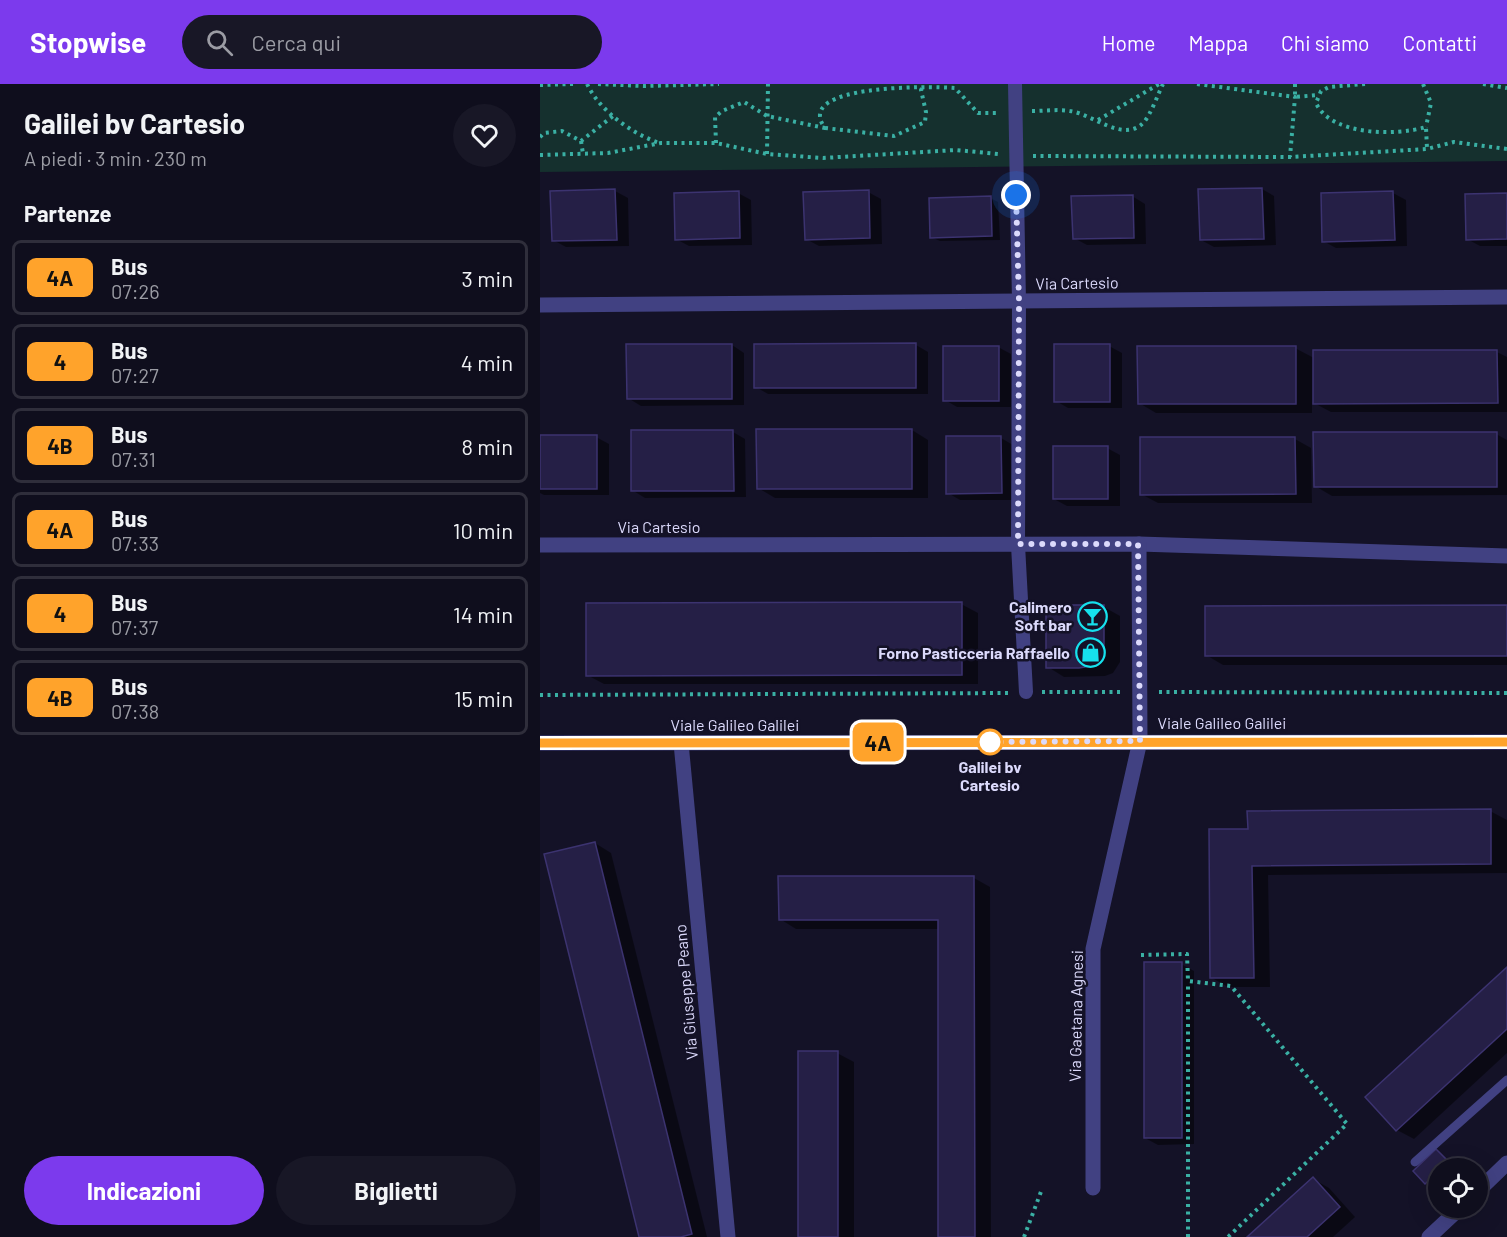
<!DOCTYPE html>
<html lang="it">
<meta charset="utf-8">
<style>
:root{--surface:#0f0e1d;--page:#181726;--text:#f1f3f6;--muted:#9b9ca4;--line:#2f2e3b;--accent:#7c3aed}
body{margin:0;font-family:Barlow,sans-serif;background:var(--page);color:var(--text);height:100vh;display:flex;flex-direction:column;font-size:22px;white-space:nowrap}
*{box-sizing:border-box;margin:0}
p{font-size:20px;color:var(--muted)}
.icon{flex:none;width:33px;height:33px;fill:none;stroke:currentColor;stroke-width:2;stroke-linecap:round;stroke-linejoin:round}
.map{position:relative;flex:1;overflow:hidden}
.panel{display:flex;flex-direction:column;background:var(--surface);width:540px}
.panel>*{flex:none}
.badge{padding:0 12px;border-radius:9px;font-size:21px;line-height:39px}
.buttons{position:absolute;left:888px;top:1074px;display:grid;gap:12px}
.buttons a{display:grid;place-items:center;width:60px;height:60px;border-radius:50%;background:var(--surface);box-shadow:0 6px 24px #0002,0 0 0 2px var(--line);font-size:30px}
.you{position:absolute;width:30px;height:30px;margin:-15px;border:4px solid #fff;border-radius:50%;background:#1a73e8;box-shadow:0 0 0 9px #1a73e833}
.map>.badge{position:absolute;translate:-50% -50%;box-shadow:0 0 0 3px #fff}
h2{padding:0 24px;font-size:22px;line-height:54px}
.round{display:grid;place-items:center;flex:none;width:63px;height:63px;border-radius:32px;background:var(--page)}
.summary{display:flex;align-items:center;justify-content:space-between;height:102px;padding:0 24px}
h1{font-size:28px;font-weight:700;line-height:45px}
.button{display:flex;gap:12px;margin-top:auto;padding:12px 24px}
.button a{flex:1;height:69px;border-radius:36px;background:var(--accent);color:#fff;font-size:24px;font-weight:700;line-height:69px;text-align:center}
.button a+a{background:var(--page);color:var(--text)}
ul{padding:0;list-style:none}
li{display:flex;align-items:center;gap:18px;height:75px;margin:0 12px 9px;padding:0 12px;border:3px solid var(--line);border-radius:9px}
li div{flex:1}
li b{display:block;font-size:22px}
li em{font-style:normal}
li .badge{min-width:66px;font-weight:700;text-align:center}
header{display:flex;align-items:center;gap:36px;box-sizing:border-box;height:84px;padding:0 30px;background:var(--accent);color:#fff}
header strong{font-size:28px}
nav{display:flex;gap:33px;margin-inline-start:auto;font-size:21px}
.search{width:420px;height:54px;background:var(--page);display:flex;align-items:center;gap:15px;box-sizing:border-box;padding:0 21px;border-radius:33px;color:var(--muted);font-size:22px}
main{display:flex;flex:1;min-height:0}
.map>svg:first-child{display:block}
.green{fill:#15302e}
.shadow{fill:#0007}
.building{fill:#251f46;stroke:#3c3370;stroke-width:1.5}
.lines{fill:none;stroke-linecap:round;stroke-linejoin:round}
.path{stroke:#3ab0a4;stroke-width:4;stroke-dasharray:3 4.5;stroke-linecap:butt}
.service{stroke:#414182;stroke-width:9}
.pedestrian{stroke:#414182;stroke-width:14}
.minor{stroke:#414182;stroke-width:15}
.line-casing{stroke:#fff;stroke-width:14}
.line{stroke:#ffa32b;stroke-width:9}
.walk{stroke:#dcdafc;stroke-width:6;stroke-dasharray:0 10.8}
.stop-dot{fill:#fff;stroke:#ffa32b;stroke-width:3}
.labels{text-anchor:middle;stroke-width:5;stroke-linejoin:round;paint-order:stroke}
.street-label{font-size:16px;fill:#dcdafc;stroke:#141227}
.poi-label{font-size:16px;font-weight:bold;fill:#dcdafc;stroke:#141227;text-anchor:end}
.stop-label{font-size:16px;font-weight:bold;fill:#dcdafc;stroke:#141227}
</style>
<header>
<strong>Stopwise</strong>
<div class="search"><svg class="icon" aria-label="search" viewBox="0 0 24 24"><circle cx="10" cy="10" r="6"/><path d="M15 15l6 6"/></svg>Cerca qui</div>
<nav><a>Home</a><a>Mappa</a><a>Chi siamo</a><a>Contatti</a></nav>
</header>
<main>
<section class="panel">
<div class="summary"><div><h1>Galilei bv Cartesio</h1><p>A piedi · 3 min · 230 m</p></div><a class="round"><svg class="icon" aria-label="heart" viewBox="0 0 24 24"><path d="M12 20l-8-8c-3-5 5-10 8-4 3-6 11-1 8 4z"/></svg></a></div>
<h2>Partenze</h2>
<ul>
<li><span class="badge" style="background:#ffa32b;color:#111">4A</span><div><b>Bus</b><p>07:26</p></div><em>3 min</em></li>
<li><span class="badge" style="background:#ffa32b;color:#111">4</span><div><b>Bus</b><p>07:27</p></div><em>4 min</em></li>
<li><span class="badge" style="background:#ffa32b;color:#111">4B</span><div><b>Bus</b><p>07:31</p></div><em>8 min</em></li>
<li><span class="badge" style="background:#ffa32b;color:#111">4A</span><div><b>Bus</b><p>07:33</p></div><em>10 min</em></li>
<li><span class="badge" style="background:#ffa32b;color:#111">4</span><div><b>Bus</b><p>07:37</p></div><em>14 min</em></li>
<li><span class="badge" style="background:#ffa32b;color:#111">4B</span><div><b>Bus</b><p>07:38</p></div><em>15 min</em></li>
</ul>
<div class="button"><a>Indicazioni</a><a>Biglietti</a></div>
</section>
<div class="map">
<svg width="967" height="1153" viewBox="0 0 967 1153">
<rect width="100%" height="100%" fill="#141227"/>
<polygon class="green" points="0,0 967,0 967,77 0,88"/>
<g class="shadow">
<polygon points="722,105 734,112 736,161 674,163 661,156"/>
<polygon points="75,107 88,114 89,162 26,163 13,156 11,108"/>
<polygon points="328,108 341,115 342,160 279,162 266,155"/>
<polygon points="198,109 211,116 212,161 149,162 136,155"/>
<polygon points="853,109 866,116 867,162 796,164 783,157"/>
<polygon points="967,110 967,162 940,162 927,155"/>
<polygon points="592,112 605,120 606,160 547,161 534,154"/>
<polygon points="450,114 458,118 460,156 400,157 391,153"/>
<polygon points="192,261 204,269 204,321 101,322 88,314"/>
<polygon points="376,261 388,268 388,310 228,310 216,303"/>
<polygon points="569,262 582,269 582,324 528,324 516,317"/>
<polygon points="458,263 471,270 471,323 417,323 405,316"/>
<polygon points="755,264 774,274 774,268 957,268 967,273 967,328 791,328 772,318 772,329 616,329 599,319"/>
<polygon points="372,346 388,356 388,414 235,414 218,404"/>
<polygon points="193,348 205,355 206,413 105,414 92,406"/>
<polygon points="956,350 967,356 967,411 792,412 775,402"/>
<polygon points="0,353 56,353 69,360 69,411 4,411 0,409"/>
<polygon points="461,354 473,361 474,416 420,416 408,409"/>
<polygon points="755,355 771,364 772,419 618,419 601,410"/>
<polygon points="567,364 580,371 580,422 527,422 514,415"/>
<polygon points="421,520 438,529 438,600 64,600 47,591"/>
<polygon points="564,523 580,532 580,578 573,589 565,592 524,593 508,583"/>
<polygon points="967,523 967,581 683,581 666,571"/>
<polygon points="950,727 967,736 967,789 728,791 730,903 688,903 672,894 709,746"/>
<polygon points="55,759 71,769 167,1153 100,1153"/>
<polygon points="434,794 450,803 451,1153 400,1153 399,845 256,845 240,835"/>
<polygon points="641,880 654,887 654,1060 618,1061 605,1054"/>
<polygon points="967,885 967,969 874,1055 857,1046 828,1013"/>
<polygon points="297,969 314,978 314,1153 260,1153"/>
<polygon points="897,1067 911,1081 907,1084 898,1084 898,1093 890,1101 886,1099"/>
<polygon points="773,1095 789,1104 815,1133 793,1153 710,1153"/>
</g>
<g class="building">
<polygon points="722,104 724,155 660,156 658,105"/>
<polygon points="75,105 77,156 12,157 10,107"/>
<polygon points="329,106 330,154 265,156 263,108"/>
<polygon points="199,107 200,154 135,156 134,109"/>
<polygon points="853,107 855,156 782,158 781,109"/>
<polygon points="967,109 967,155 926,156 925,110"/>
<polygon points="593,111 594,154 533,155 531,112"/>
<polygon points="451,112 452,152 390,154 389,114"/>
<polygon points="376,259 376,304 214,304 214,260"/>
<polygon points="86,260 192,260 192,315 87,315"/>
<rect x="514" y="260" width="56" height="58"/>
<rect x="403" y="262" width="56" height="55"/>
<polygon points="597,262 756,262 756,320 598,320"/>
<polygon points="773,266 957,266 958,319 773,320"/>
<polygon points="216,345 372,345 372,405 217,405"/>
<polygon points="91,346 193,346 194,407 91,407"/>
<polygon points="773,348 957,348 957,403 774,403"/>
<rect x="0" y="351" width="57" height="54"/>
<polygon points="406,352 461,352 462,409 406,410"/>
<polygon points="600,353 755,353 756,410 600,411"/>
<rect x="513" y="362" width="55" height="53"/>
<polygon points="422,518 422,591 46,592 46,519"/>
<polygon points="506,521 564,521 564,568 557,581 539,584 506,584"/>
<polygon points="967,521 967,572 665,572 665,522"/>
<polygon points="951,725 951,780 712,782 714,894 670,894 669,745 708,745 707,727"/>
<polygon points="55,758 152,1150 141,1153 99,1153 4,770"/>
<polygon points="238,792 434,792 435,1153 398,1153 398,836 239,836"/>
<rect x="604" y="878" width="38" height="176"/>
<polygon points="967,883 967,945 856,1047 825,1013"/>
<rect x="258" y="967" width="40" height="186"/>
<polygon points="896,1065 909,1078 902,1084 898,1084 898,1088 885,1100 873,1087"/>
<polygon points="773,1093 800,1123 767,1153 707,1153"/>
</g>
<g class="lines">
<g class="path">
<path d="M47 0C60 27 91 49 119 59"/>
<polyline points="58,0 104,2 179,0"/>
<polyline points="657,0 755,13 750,73"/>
<polyline points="755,0 755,13 777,11"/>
<path d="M825 0 789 3 781 7 776 19C791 52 856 52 886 43L887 65"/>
<polyline points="883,0 891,19 886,43"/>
<polyline points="943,0 967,4"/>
<polyline points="0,1 33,0"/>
<path d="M492 27C505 27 518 25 530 27 553 30 584 60 604 38 611 30 618 10 623 0"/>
<polyline points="558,36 619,0"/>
<polyline points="285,44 354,52 385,38 386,28 381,6 384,2"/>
<polyline points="0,53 4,49 22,47 41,57 73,32"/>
<polyline points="41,57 43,70"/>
<path d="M176 59 175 33 182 27 204 18 227 32 285 44C252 0 390 2 415 4L438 29H458"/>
<polyline points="227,70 228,0"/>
<polyline points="0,71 68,69 121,59 176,59 227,70 283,74 416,66 458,70"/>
<polyline points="493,72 750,73 887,65 914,58 967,65"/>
<polyline points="502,608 581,608"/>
<polyline points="619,608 967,609"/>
<polyline points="0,611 470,609"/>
<polyline points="601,871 647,870 648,897 691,902 807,1040 688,1153"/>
<polyline points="484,1153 502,1105"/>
<polyline points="648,1153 648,901"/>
</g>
<polyline class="service" points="875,1078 967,996"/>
<polyline class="pedestrian" points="475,0 479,218 478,461 486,608"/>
<g class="minor">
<polyline points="0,221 967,213"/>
<polyline points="0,461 599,460 967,472"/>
<polyline points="0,659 967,658"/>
<polyline points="141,659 188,1153"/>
<polyline points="553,1104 553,865 600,657 599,460"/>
<polyline points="938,1107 967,1079"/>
<polyline points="889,1153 920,1124"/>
</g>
</g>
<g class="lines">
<defs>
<polyline id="line" points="0,659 967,658"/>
</defs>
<use href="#line" class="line-casing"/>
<use href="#line" class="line"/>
<polyline class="walk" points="450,658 600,657 598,460 478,460 479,218 476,111"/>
</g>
<defs>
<symbol id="bar-ring" viewBox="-11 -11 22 22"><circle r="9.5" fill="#141227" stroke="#16e1ed" stroke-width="1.5"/><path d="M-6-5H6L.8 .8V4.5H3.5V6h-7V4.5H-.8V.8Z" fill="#16e1ed"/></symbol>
<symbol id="shop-ring" viewBox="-11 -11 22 22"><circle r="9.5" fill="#141227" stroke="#16e1ed" stroke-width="1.5"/><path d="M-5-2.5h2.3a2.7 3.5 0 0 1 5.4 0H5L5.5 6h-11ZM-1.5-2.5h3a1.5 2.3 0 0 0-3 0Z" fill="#16e1ed"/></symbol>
</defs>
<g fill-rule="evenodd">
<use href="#bar-ring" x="536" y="516" width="33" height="33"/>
<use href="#shop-ring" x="534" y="552" width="33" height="33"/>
</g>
<circle class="stop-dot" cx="450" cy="658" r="12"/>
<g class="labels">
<g class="street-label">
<text transform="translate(537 199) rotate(-1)" y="6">Via Cartesio</text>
<text x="119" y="449">Via Cartesio</text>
<text x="682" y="645">Viale Galileo Galilei</text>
<text x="195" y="647">Viale Galileo Galilei</text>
<text transform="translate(146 908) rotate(-95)" y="6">Via Giuseppe Peano</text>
<text transform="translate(536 932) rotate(-89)" y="6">Via Gaetana Agnesi</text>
</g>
<g class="poi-label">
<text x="532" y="529">Calimero<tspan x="532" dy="18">Soft bar</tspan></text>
<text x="530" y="575">Forno Pasticceria Raffaello</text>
</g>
<g class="stop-label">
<text x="450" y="689">Galilei bv<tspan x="450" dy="18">Cartesio</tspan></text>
</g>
</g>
</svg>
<div class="buttons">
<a><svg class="icon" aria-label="locate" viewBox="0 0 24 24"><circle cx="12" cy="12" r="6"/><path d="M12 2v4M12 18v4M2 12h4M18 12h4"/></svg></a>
</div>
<div class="you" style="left:476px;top:111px"></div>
<b class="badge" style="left:338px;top:658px;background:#ffa32b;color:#111">4A</b>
</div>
</main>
